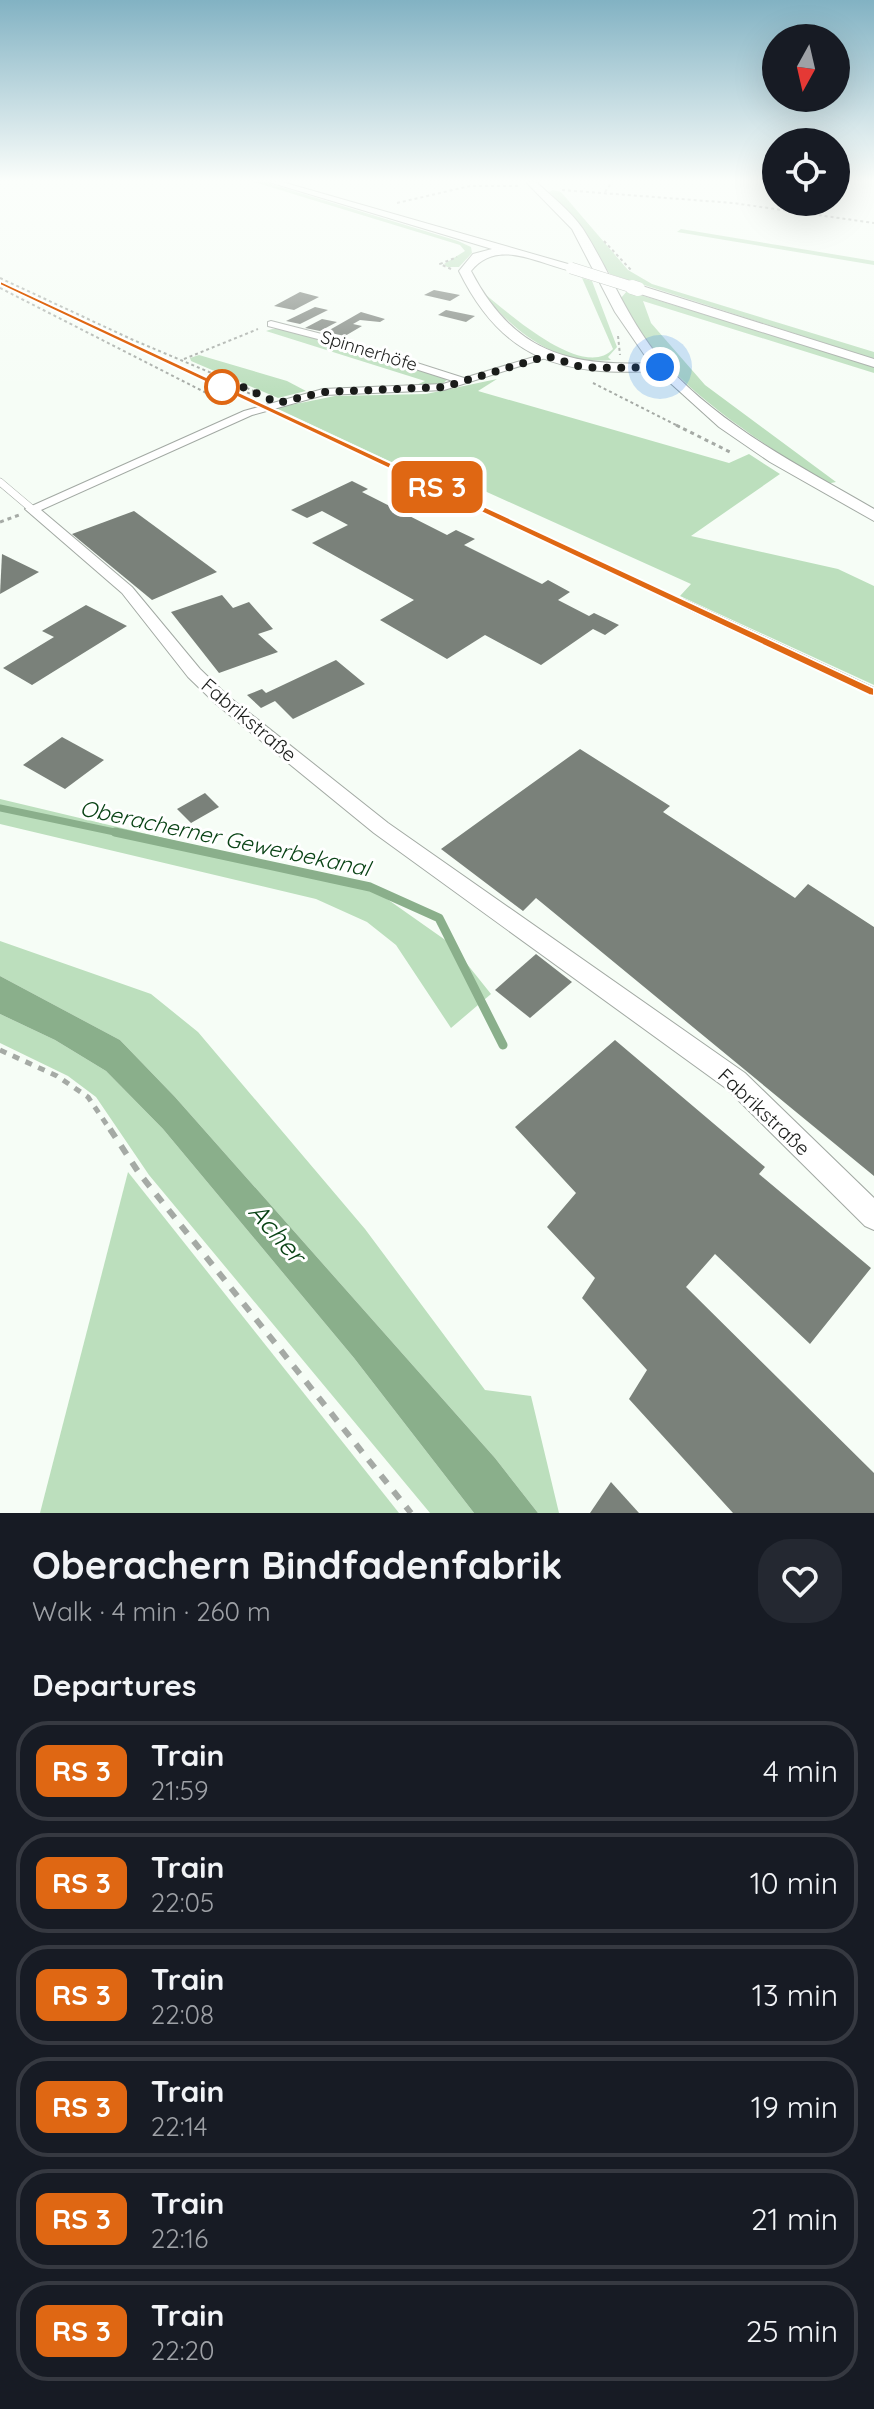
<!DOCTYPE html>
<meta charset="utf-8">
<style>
:root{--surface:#171b24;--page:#242831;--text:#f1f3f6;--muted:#9ea1a6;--line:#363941}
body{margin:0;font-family:Quicksand,sans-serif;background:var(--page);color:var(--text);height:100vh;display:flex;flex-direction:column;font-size:30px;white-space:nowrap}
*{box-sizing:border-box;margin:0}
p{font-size:26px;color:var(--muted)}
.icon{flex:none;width:44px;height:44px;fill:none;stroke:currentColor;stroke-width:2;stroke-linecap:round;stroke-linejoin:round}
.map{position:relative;height:1513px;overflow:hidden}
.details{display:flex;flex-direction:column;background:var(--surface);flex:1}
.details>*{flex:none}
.badge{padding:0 16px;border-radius:12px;font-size:28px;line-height:52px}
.needle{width:52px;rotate:188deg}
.buttons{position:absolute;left:762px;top:24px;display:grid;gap:16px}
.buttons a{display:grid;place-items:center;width:88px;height:88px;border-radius:50%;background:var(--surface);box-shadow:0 8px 32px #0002;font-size:40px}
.you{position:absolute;width:40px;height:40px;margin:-20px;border:6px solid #fff;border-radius:50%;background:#1a73e8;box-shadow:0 0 0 12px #1a73e833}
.map>.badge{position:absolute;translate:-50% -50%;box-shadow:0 0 0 4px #fff}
h2{padding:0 32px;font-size:30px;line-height:72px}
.round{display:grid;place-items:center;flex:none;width:84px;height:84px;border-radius:32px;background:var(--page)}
.overview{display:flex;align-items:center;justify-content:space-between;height:136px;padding:0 32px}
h1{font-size:38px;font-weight:700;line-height:60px}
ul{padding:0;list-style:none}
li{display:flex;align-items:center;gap:24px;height:100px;margin:0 16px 12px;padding:0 16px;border:4px solid var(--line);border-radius:32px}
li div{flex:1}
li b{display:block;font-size:30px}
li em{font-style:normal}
li .badge{min-width:88px;font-weight:700;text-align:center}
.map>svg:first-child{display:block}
.green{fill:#bcdfbd}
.water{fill:#8aaf8b}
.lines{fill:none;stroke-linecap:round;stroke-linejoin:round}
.stream-far1{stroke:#8aaf8b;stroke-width:7}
.stream{stroke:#8aaf8b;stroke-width:9}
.building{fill:#7a817a}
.lane-casing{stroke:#a2a9a3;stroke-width:8}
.street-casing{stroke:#a2a9a3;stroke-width:2}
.secondary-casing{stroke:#a2a9a3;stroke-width:2}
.path-far3{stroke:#a5aaa5;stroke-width:2;stroke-dasharray:3 3;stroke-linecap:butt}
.path-far2{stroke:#a5aaa5;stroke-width:3;stroke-dasharray:4 4;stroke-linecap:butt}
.path-far1{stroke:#a5aaa5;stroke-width:5;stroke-dasharray:7 7;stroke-linecap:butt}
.path{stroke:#a5aaa5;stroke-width:6;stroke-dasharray:10 10;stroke-linecap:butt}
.lane{stroke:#fff;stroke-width:7}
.street{fill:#fff;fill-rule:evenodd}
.secondary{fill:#fff;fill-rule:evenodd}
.rail-far2-casing{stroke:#797d79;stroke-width:4}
.rail-far1-casing{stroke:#797d79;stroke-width:6}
.rail-casing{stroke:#797d79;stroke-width:9}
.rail-far2{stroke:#fff;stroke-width:3;stroke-dasharray:8;stroke-linecap:butt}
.rail-far1{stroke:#fff;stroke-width:4;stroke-dasharray:13;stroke-linecap:butt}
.rail{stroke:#fff;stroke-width:6;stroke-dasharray:17;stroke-linecap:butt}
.secondary-bridge-far1-casing{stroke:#a2a9a3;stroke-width:12;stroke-linecap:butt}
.secondary-bridge-casing{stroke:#a2a9a3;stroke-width:15;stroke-linecap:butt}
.secondary-bridge-far1{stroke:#fff;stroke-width:11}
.secondary-bridge{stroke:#fff;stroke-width:14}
.line{fill:#df6713;stroke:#fff;stroke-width:2}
.walk{stroke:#1a1c1a;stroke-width:8;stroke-dasharray:0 14.4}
.stop-dot{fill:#fff;stroke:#df6713;stroke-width:4}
.labels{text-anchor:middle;stroke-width:6;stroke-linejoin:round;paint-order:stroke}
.far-street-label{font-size:18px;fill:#1a1c1a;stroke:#fff}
.street-label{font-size:20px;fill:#1a1c1a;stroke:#fff}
.water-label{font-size:22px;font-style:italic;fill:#094315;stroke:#fff}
.near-water-label{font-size:26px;font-style:italic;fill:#094315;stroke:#fff}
</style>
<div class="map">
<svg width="874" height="1513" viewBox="0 0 874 1513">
<rect width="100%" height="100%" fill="#f6fdf6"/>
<g class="green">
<polygon points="254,182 264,182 458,241 471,247 472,253 459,267 447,267 444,264 465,251 460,245"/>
<polygon points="553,190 561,192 628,270 652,284 874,352 874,359 610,274 565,209 549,192"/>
<polygon points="681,229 874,261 874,265 677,232"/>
<path d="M582 278 592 281 617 347 608 357 611 360C554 365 514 332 480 290 504 309 583 382 613 349Z"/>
<path d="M627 291 874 366V373L643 301 651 323 705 385 836 482 826 484C753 436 659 381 621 298Z"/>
<polygon points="272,329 289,329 420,368 447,380 442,384 414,386 425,381 266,331"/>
<polygon points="199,355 287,381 306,391 278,398 191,361 190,358"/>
<polygon points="497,379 478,391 729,463 749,454 780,474 691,536 838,569 874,586 874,685 680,596 691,584 478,488 466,497 276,408 335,396 426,394"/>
<polygon points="0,799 370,887 451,944 491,994 451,1028 396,945 367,922 316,899 0,824"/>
<polygon points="0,941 151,994 198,1032 365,1229 485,1390 531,1396 559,1513 538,1513 495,1458 175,1097 120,1040 0,976"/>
<polygon points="0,1014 55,1040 106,1071 163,1129 354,1358 474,1513 430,1513 149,1175 96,1097 68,1076 0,1043"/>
<polygon points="128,1172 399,1513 40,1513"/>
</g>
<polygon class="water" points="0,976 120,1040 175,1097 495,1458 538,1513 474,1513 354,1358 163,1129 106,1071 55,1040 0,1014"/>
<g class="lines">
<polyline class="stream-far1" points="0,808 124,834"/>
<polyline class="stream" points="115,832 370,887 439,918 503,1045"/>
</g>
<g class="building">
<polygon points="434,290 460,295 450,301 424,295"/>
<polygon points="300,292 319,297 294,310 274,306"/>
<polygon points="315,307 328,310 300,324 286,321"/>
<polygon points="446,310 475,316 466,322 438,315"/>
<polygon points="361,312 385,319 380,322 360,320 353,324 362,326 345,336 326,332"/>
<polygon points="322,319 337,322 320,331 305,328"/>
<polygon points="352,481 368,489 362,492 447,535 456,530 475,539 464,545 542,584 548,580 570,592 558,600 589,616 594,613 619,625 605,635 593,629 541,665 485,635 447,659 380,620 414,600 312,543 348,525 322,511 307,518 291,510"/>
<polygon points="134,511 217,572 152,600 72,534"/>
<polygon points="2,554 39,572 0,594"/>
<polygon points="222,595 233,608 249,602 273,629 258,634 278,652 219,673 171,612"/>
<polygon points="86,605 127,626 32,685 3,668 54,637 42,631"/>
<polygon points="336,660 365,684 293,719 275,701 261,708 247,695 262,689 266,693"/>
<polygon points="62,737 104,760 65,789 23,765"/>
<polygon points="580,749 670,806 663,812 795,898 808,884 874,927 874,1176 536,898 523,911 441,849"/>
<polygon points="205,793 219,807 191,823 177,809"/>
<polygon points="536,954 572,982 530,1018 495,990"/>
<polygon points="615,1040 765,1167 759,1174 871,1268 810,1344 715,1254 686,1287 874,1473 874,1513 733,1513 629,1399 647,1370 582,1298 595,1278 547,1227 576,1193 515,1127"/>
<polygon points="611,1482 639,1513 590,1513"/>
</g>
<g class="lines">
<defs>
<polyline id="lane" points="0,482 32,509"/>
<polygon id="street" points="271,321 345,340 464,378 547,353 552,356 444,390 324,395 252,415 41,510 132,587 200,669 228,696 388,823 745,1073 874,1198 874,1230 865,1226 727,1089 374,833 216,704 188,677 122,593 25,509 244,411 323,389 443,384 453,381 337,344 268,326 268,322"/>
<g id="secondary">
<path d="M269 182H282L575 266 577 268 571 271C537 263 497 238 471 271 512 350 566 367 650 363L615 312 572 229 526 182H536C551 196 571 211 583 229 611 273 629 324 665 364 722 427 802 467 874 509V521L770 462 719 427 657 371C563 376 503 361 459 271L473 254 492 249Z"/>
<polygon points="634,286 642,286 874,359 874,367 634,292"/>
</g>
</defs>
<use href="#lane" class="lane-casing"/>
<use href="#street" class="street-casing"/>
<use href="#secondary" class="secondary-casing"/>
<g class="path-far3">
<polyline points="562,190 733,203 874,223"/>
<polyline points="605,192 612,182"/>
<polyline points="397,203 470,186 518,186"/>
<polyline points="604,241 631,270"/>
<polyline points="451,269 440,264 457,257"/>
<polyline points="0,278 131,339 261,394"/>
<polyline points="0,288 230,405"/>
<polyline points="618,336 620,355"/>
<polyline points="184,359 258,329"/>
<polyline points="593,383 680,427"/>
<polyline points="236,392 242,390 257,397"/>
</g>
<g class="path-far2">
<polyline points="676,425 730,452"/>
<polyline points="0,522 19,515"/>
</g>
<polyline class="path-far1" points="0,1050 57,1076 88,1097 111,1131"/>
<polyline class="path" points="110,1129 139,1173 411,1513"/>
<use href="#lane" class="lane"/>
<use href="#street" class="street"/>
<use href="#secondary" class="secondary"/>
<defs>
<polyline id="rail-far2" points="0,283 308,427"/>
<polyline id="rail-far1" points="303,425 688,605"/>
<polyline id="rail" points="683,603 874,692"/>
</defs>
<use href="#rail-far2" class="rail-far2-casing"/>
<use href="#rail-far1" class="rail-far1-casing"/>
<use href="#rail" class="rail-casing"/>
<use href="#rail-far2" class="rail-far2"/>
<use href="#rail-far1" class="rail-far1"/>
<use href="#rail" class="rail"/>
<defs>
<polyline id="secondary-bridge-far1" points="571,268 638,289"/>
<polyline id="secondary-bridge" points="632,287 638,289"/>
</defs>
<use href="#secondary-bridge-far1" class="secondary-bridge-far1-casing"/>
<use href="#secondary-bridge" class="secondary-bridge-casing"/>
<use href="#secondary-bridge-far1" class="secondary-bridge-far1"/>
<use href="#secondary-bridge" class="secondary-bridge"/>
</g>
<linearGradient id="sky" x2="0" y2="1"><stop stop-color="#82b2c3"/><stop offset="0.46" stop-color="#fbfefb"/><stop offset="1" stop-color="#fbfefb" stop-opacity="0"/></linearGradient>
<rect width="874" height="393" fill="url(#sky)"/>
<polygon class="line" points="0,281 874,688 874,696 869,695 0,285"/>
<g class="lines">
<polyline class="walk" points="222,387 225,379 278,403 323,392 444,387 547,356 578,366 599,368 660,367"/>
</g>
<circle class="stop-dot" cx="222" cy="387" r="16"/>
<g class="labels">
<g class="far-street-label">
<text transform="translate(369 351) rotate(17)" y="6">Spinnerhöfe</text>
</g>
<g class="street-label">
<text transform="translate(249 720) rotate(40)" y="7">Fabrikstraße</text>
<text transform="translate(764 1112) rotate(43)" y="7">Fabrikstraße</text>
</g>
<g class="water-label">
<text transform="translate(225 838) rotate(12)" y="8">Oberacherner Gewerbekanal</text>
</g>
<g class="near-water-label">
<text transform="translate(277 1233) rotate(49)" y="9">Acher</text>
</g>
</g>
</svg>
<div class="buttons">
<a><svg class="needle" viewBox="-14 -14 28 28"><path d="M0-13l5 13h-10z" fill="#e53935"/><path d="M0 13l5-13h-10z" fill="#9ea1a6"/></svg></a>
<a><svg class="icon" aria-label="locate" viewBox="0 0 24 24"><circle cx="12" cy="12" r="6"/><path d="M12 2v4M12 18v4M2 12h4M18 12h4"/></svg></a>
</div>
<div class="you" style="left:660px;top:367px"></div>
<b class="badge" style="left:437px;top:487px;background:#df6713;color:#fff">RS 3</b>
</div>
<section class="details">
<div class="overview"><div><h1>Oberachern Bindfadenfabrik</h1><p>Walk · 4 min · 260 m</p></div><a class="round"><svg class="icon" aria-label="heart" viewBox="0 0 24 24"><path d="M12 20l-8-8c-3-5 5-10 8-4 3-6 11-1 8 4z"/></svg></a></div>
<h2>Departures</h2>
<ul>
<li><span class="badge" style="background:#df6713;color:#fff">RS 3</span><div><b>Train</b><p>21:59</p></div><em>4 min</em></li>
<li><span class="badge" style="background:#df6713;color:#fff">RS 3</span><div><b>Train</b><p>22:05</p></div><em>10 min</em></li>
<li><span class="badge" style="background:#df6713;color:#fff">RS 3</span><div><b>Train</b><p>22:08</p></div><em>13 min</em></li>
<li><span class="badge" style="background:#df6713;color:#fff">RS 3</span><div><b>Train</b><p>22:14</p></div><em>19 min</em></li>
<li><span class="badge" style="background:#df6713;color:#fff">RS 3</span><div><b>Train</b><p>22:16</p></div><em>21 min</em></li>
<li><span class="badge" style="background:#df6713;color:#fff">RS 3</span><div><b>Train</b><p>22:20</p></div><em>25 min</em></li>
</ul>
</section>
